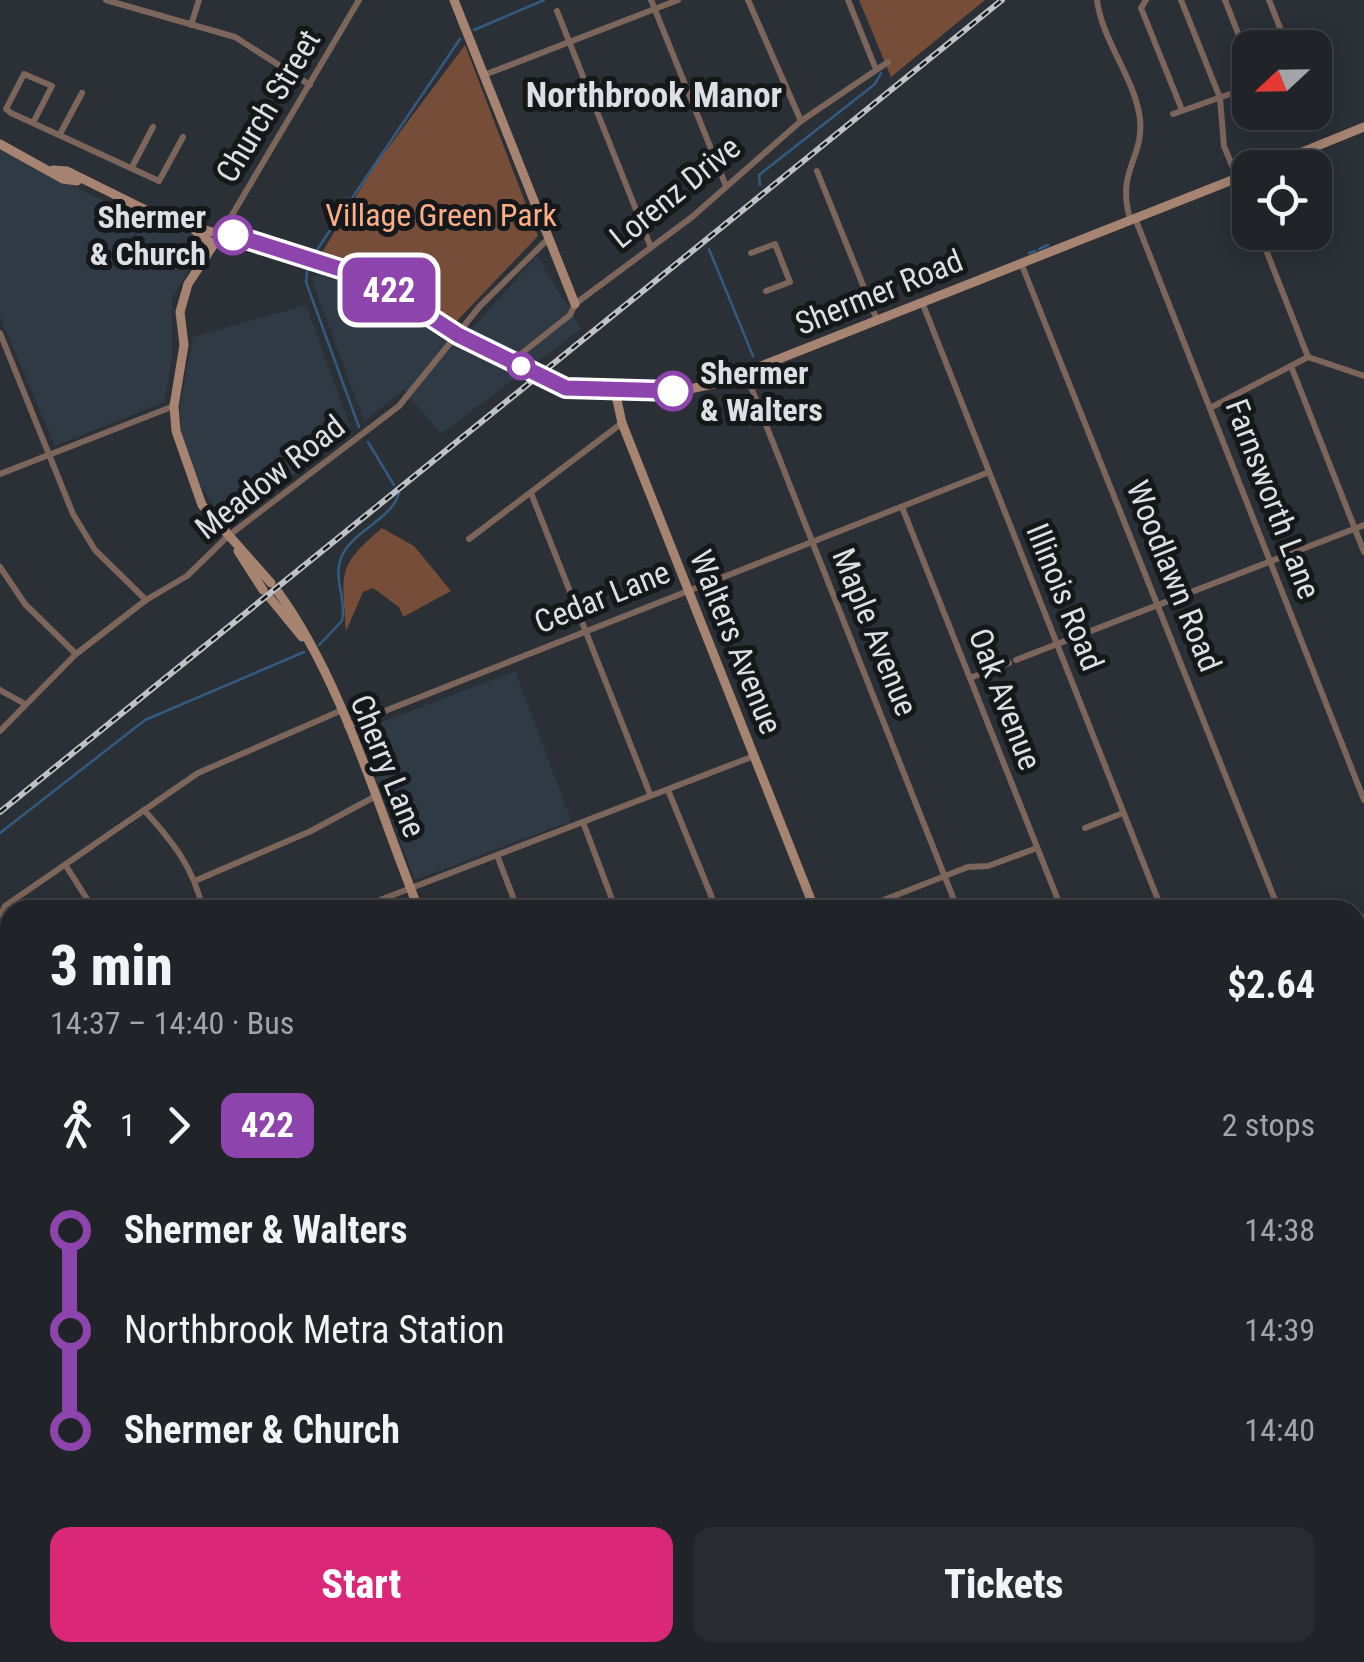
<!DOCTYPE html>
<meta charset="utf-8">
<style>
:root{--surface:#202428;--page:#282c30;--text:#f1f3f6;--muted:#a2a4a8;--line:#3d4145;--accent:#db2777}
body{margin:0;font-family:"Roboto Condensed",sans-serif;background:var(--page);color:var(--text);height:100vh;display:flex;flex-direction:column;font-size:38px;white-space:nowrap}
*{box-sizing:border-box;margin:0}
p{font-size:32px;color:var(--muted)}
.icon{flex:none;width:55px;height:55px;fill:none;stroke:currentColor;stroke-width:2;stroke-linecap:round;stroke-linejoin:round}
.map{position:relative;flex:1;overflow:hidden}
.side{position:absolute;left:0px;top:900px;width:1365px;height:762px;display:flex;flex-direction:column;background:var(--surface);border-radius:30px 30px 0 0;box-shadow:0 5px 25px #0003,0 0 0 2px var(--line)}
.side>*{flex:none}
.badge{padding:0 20px;border-radius:15px;font-size:35px;line-height:65px}
.needle{width:65px;rotate:248deg}
.tools{position:absolute;left:1232px;top:30px;display:grid;gap:20px}
.tools a{display:grid;place-items:center;width:100px;height:100px;border-radius:20px;background:var(--surface);box-shadow:0 5px 25px #0003,0 0 0 2px var(--line);font-size:50px}
.map>.badge{position:absolute;translate:-50% -50%;box-shadow:0 0 0 5px #fff}
.legs{display:flex;align-items:center;gap:15px;height:110px;padding:0 50px;font-size:32px}
.legs p{margin-inline-start:auto}
.head{display:flex;align-items:center;justify-content:space-between;height:170px;padding:0 50px}
h1{font-size:55px;font-weight:800;line-height:75px}
.action{display:flex;gap:20px;margin-top:auto;padding:20px 50px}
.action a{flex:1;height:115px;border-radius:20px;background:var(--accent);color:#fff;font-size:40px;font-weight:800;line-height:115px;text-align:center}
.action a+a{background:var(--page);color:var(--text)}
ul{padding:0 50px;list-style:none}
li{display:flex;align-items:center;gap:35px;height:100px;font-size:38px}
li i{display:grid;place-items:center;width:15px;height:100%;margin:0 12px;background:currentColor}
li i::after{content:'';width:25px;height:25px;margin:-12px;border:8px solid;border-radius:50%;background:var(--surface)}
li p{margin-inline-start:auto}
li:first-child i{background:linear-gradient(#0000 50%,currentColor 0)}
li:last-child i{background:linear-gradient(currentColor 50%,#0000 0)}
.map>svg:first-child{display:block}
.built{fill:#303a44}
.green{fill:#754d38}
.lines{fill:none;stroke-linecap:round;stroke-linejoin:round}
.stream{stroke:#335a80;stroke-width:2.5}
.street{stroke:#7c655a;stroke-width:6}
.secondary{stroke:#a78371;stroke-width:9}
.rail-casing{stroke:#bec1c5;stroke-width:6}
.rail{stroke:#15181a;stroke-width:2.5;stroke-dasharray:8;stroke-linecap:butt}
.line-1-casing{stroke:#fff;stroke-width:22}
.line-1{stroke:#8e44ad;stroke-width:15}
.stop-1-dot{fill:#fff;stroke:#8e44ad;stroke-width:5}
.labels{text-anchor:middle;stroke-width:10;stroke-linejoin:round;paint-order:stroke}
.street-label{font-size:32px;fill:#dcdfe3;stroke:#15181a}
.park-label{font-size:32px;fill:#fcae86;stroke:#15181a}
.stop-label{font-size:32px;font-weight:bold;fill:#dcdfe3;stroke:#15181a;text-anchor:end}
.neighbourhood-label{font-size:35px;font-weight:bold;fill:#dcdfe3;stroke:#15181a}
</style>
<div class="map">
<svg width="1364" height="1662" viewBox="0 0 1364 1662">
<rect width="100%" height="100%" fill="#2b3036"/>
<g class="built">
<polygon points="0,150 106,202 204,236 205,243 172,298 172,360 164,402 55,446 0,317"/>
<polygon points="537,256 581,329 441,434 404,390 364,421 311,277 329,272 397,300 458,344"/>
<polygon points="306,305 351,429 228,526 197,480 181,431 180,405 193,337"/>
<polygon points="515,671 571,821 415,880 358,731"/>
</g>
<g class="green">
<polygon points="859,0 985,0 891,77"/>
<polygon points="465,45 538,236 456,322 371,270 321,254 373,168"/>
<path d="M382 528 414 546 451 591 403 617 399 607 373 588 363 592 346 631C343 572 335 568 382 528Z"/>
</g>
<g class="lines">
<g class="stream">
<polyline points="474,30 544,0"/>
<polyline points="760,185 759,175 875,84 881,73"/>
<polyline points="709,249 753,356"/>
<polyline points="1039,249 1048,245"/>
<polyline points="1029,253 1035,251"/>
<polyline points="312,257 460,39"/>
<polyline points="308,264 306,282 359,427"/>
<polyline points="368,442 394,485"/>
<path d="M319 645 342 621C347 600 333 579 341 558 352 530 391 521 399 493"/>
<polyline points="0,833 145,720 304,652"/>
</g>
<g class="street">
<polyline points="106,0 235,37 310,85"/>
<polyline points="651,0 726,186"/>
<polyline points="748,0 801,121"/>
<polyline points="848,0 875,67"/>
<path d="M1097 0C1102 41 1135 78 1140 119 1144 159 1116 170 1130 219"/>
<polyline points="1146,0 1141,8 1182,110"/>
<polyline points="1181,0 1220,98 1224,146 1250,209"/>
<polyline points="1225,0 1250,64"/>
<polyline points="1269,0 1288,48"/>
<polyline points="557,11 650,245"/>
<polyline points="191,25 199,0"/>
<polyline points="484,75 678,0"/>
<polyline points="1173,114 1250,87"/>
<polyline points="33,123 52,86 24,74 6,109 11,113 159,181 183,137"/>
<polyline points="60,134 82,93"/>
<polyline points="132,167 153,127"/>
<polyline points="817,171 877,320"/>
<polyline points="1135,218 1364,800"/>
<polyline points="222,232 359,0"/>
<polyline points="1259,232 1308,357"/>
<polyline points="751,253 775,244 790,282 766,291"/>
<polyline points="1021,263 1279,910"/>
<polyline points="922,302 1162,910"/>
<polyline points="0,333 73,514 95,550 146,600"/>
<polyline points="512,361 570,315 575,304 692,217 801,121 888,62"/>
<polyline points="1291,366 1364,552"/>
<polyline points="745,372 958,910"/>
<polyline points="1210,408 1308,357 1364,376"/>
<polyline points="0,474 174,406"/>
<polyline points="531,493 650,794"/>
<polyline points="902,507 1062,910"/>
<polyline points="469,539 622,423"/>
<polyline points="0,567 25,604 76,654"/>
<polyline points="1016,660 1364,525"/>
<polyline points="970,678 1009,663"/>
<polyline points="0,690 25,704"/>
<polyline points="347,726 989,472"/>
<polyline points="0,731 76,654 146,600 187,576 228,536 399,406 480,306 549,238"/>
<polyline points="668,790 717,910"/>
<path d="M144 810C173 842 194 868 203 910"/>
<polyline points="583,822 616,910"/>
<polyline points="1085,828 1123,813"/>
<polyline points="497,855 518,910"/>
<polyline points="66,866 94,910"/>
<polyline points="197,880 311,831 374,797"/>
<polyline points="354,910 754,756"/>
<polyline points="858,910 968,867 988,866 1037,848"/>
<polyline points="0,916 5,906 198,773 340,711"/>
<polyline points="0,977 4,995 0,1020"/>
<polyline points="1355,1104 1364,1127"/>
<polyline points="0,1128 10,1135"/>
<polyline points="0,1191 10,1175"/>
<polyline points="0,1236 1,1237"/>
<polyline points="0,1342 10,1340"/>
<polyline points="1355,1397 1364,1419"/>
<polyline points="0,1559 10,1555"/>
<polyline points="0,1625 10,1621"/>
<polyline points="1355,1639 1364,1644"/>
<polyline points="412,1652 416,1662"/>
<polyline points="529,1652 533,1662"/>
<polyline points="862,1652 875,1662"/>
<polyline points="619,1662 627,1652"/>
<polyline points="722,1662 745,1652"/>
<polyline points="994,1662 1010,1652"/>
</g>
<g class="secondary">
<polyline points="454,0 575,304"/>
<polyline points="0,144 63,179 77,181"/>
<polyline points="1263,168 1364,127"/>
<polyline points="53,170 67,171 158,216 372,279 458,335 566,388 680,391 718,383 1250,173"/>
<polyline points="193,229 209,241 206,254"/>
<polyline points="222,232 188,284 180,312 184,345 174,406 176,431 202,505 271,583"/>
<polyline points="615,391 622,423 815,910"/>
<polyline points="238,551 263,590"/>
<path d="M278 592C342 680 378 808 419 910"/>
<polyline points="270,598 302,637"/>
<polyline points="1355,923 1364,919"/>
<polyline points="0,1447 10,1443"/>
<polyline points="711,1652 715,1662"/>
<polyline points="1108,1652 1111,1662"/>
</g>
<defs>
<polyline id="rail" points="0,812 1002,0"/>
</defs>
<use href="#rail" class="rail-casing"/>
<use href="#rail" class="rail"/>
</g>
<g class="lines">
<defs>
<polyline id="line-1" points="233,235 372,279 458,335 566,388 673,391"/>
</defs>
<use href="#line-1" class="line-1-casing"/>
<use href="#line-1" class="line-1"/>
</g>
<g class="stop-1-dot">
<circle cx="233" cy="235" r="18"/>
<circle cx="521" cy="366" r="12"/>
<circle cx="673" cy="391" r="18"/>
</g>
<g class="labels">
<g class="street-label">
<text transform="translate(268 106) rotate(-59)" y="11">Church Street</text>
<text transform="translate(675 192) rotate(-39)" y="11">Lorenz Drive</text>
<text transform="translate(879 292) rotate(-22)" y="11">Shermer Road</text>
<text transform="translate(270 477) rotate(-38)" y="11">Meadow Road</text>
<text transform="translate(1273 499) rotate(69)" y="11">Farnsworth Lane</text>
<text transform="translate(1174 576) rotate(68)" y="11">Woodlawn Road</text>
<text transform="translate(602 597) rotate(-22)" y="11">Cedar Lane</text>
<text transform="translate(1065 597) rotate(68)" y="11">Illinois Road</text>
<text transform="translate(875 632) rotate(68)" y="11">Maple Avenue</text>
<text transform="translate(736 642) rotate(68)" y="11">Walters Avenue</text>
<text transform="translate(1005 699) rotate(69)" y="11">Oak Avenue</text>
<text transform="translate(388 766) rotate(68)" y="11">Cherry Lane</text>
</g>
<g class="park-label">
<text x="441" y="226">Village Green Park</text>
</g>
<g class="stop-label">
<text x="206" y="228">Shermer<tspan x="206" dy="37">&amp; Church</tspan></text>
<text x="700" y="384" text-anchor="start">Shermer<tspan x="700" dy="37">&amp; Walters</tspan></text>
</g>
<g class="neighbourhood-label">
<text x="654" y="107">Northbrook Manor</text>
</g>
</g>
</svg>
<div class="tools">
<a><svg class="needle" viewBox="-14 -14 28 28"><path d="M0-13l5 13h-10z" fill="#e53935"/><path d="M0 13l5-13h-10z" fill="#a2a4a8"/></svg></a>
<a><svg class="icon" aria-label="locate" viewBox="0 0 24 24"><circle cx="12" cy="12" r="6"/><path d="M12 2v4M12 18v4M2 12h4M18 12h4"/></svg></a>
</div>
<b class="badge" style="left:389px;top:290px;background:#8e44ad;color:#fff">422</b>
<section class="side">
<div class="head"><div><h1>3 min</h1><p>14:37 – 14:40 · Bus</p></div><b>$2.64</b></div>
<div class="legs"><svg class="icon" aria-label="walk" viewBox="0 0 24 24"><circle cx="13" cy="4" r="2"/><path d="M13 8l-2 6 4 7M11 14l-3 7M7 12l3-4h3l4 4"/></svg>1<svg class="icon" aria-label="forward" viewBox="0 0 24 24"><path d="M9 5l7 7-7 7"/></svg><b class="badge" style="background:#8e44ad;color:#fff">422</b><p>2 stops</p></div>
<ul>
<li><i style="color:#8e44ad"></i><b>Shermer &amp; Walters</b><p>14:38</p></li>
<li><i style="color:#8e44ad"></i><span>Northbrook Metra Station</span><p>14:39</p></li>
<li><i style="color:#8e44ad"></i><b>Shermer &amp; Church</b><p>14:40</p></li>
</ul>
<div class="action"><a>Start</a><a>Tickets</a></div>
</section>
</div>
